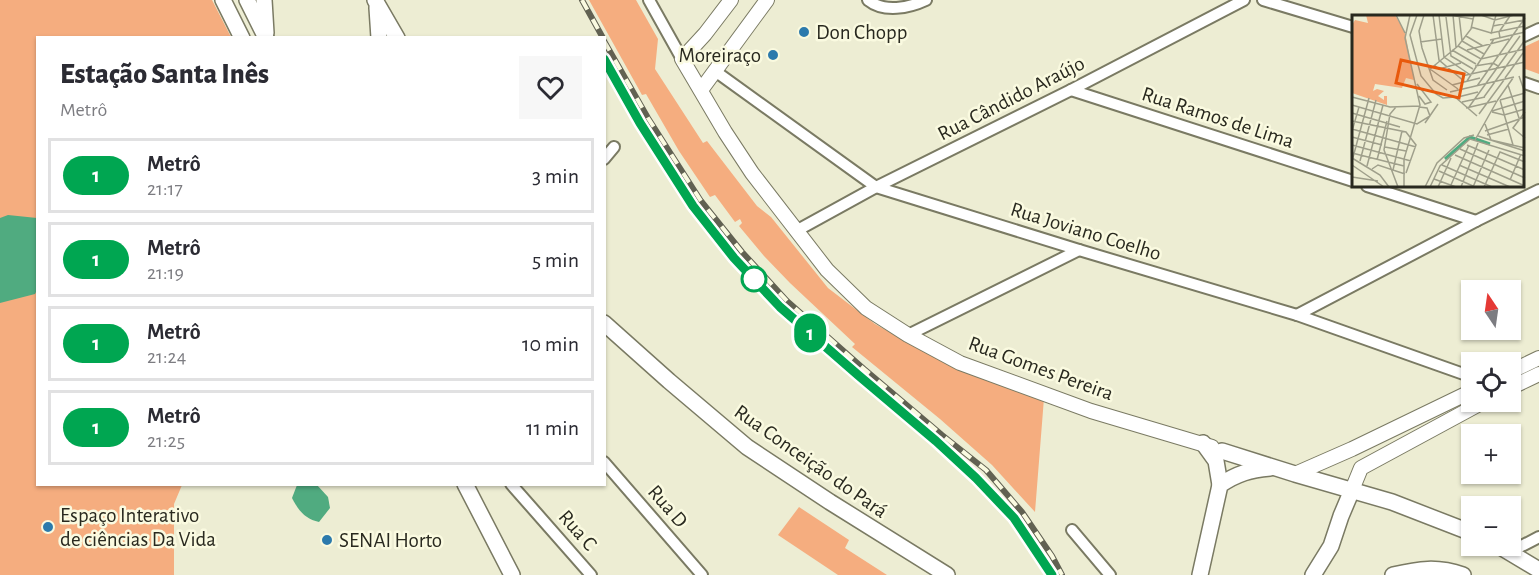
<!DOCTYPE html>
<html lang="pt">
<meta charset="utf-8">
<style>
:root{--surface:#fff;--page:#f7f7f7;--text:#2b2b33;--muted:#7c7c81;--line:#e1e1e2}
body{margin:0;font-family:"Alegreya Sans",sans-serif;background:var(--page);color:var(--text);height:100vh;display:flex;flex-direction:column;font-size:22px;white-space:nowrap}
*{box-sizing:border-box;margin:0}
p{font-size:20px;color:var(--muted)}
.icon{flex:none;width:33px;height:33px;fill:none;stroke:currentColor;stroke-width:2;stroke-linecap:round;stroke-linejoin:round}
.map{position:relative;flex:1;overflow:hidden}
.sheet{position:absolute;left:36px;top:36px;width:570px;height:450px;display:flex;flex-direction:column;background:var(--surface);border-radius:0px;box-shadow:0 2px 4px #0004}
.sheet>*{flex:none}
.badge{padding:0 12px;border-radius:20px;font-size:21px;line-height:39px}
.needle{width:39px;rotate:347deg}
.controls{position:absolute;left:1461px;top:280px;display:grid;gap:12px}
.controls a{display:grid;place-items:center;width:60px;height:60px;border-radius:0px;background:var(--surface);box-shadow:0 2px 4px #0004;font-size:30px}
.map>.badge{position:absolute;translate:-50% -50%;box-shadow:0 0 0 3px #fff}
.round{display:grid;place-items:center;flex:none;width:63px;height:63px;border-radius:0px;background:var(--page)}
.summary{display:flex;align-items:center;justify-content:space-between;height:102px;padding:0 24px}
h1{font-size:28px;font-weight:800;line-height:45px}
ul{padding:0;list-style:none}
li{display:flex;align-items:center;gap:18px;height:75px;margin:0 12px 9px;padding:0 12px;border:3px solid var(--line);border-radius:0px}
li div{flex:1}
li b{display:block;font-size:22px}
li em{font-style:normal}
li .badge{min-width:66px;font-weight:700;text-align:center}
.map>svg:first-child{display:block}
.green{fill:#f5ad7f}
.water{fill:#50ab80}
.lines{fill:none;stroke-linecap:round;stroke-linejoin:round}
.minor-casing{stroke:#7a7a63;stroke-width:14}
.tertiary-casing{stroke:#7a7a63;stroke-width:16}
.secondary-casing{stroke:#7a7a63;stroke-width:18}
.minor{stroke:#fff;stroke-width:10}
.tertiary{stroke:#fff;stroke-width:14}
.secondary{stroke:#fff;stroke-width:15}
.rail-casing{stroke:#616152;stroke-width:6}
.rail{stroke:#fafae0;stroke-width:4;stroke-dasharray:11;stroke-linecap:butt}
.line-casing{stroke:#fff;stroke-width:14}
.line{stroke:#00a651;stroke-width:9}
.poi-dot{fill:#2c7aac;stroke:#fafae0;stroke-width:2}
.stop-dot{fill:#fff;stroke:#00a651;stroke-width:3}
.labels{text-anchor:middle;stroke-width:5;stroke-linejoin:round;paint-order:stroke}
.poi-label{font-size:21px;fill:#29291f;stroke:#fafae0;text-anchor:start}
.street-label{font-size:21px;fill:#29291f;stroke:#fafae0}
.inset-river{fill:none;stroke:#50ab80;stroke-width:3}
.inset-road{fill:none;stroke:#9f9f8b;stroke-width:1.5}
.view{fill:#e8590c;fill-opacity:0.15;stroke:#e8590c;stroke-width:3}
.inset-edge{fill:none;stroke:#29291f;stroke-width:3}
</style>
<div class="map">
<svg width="1539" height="575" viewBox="0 0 1539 575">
<rect width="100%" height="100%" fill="#ededd3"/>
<g class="green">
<polygon points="0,0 212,0 231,37 38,38 38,484 182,485 174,504 174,575 0,575"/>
<polygon points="589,0 636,0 658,39 655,69 703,143 707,141 757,206 771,217 828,288 875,324 954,368 1044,398 1035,512 992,465 940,419 852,347 855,344 790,283 764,256 739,226 742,223 740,219 735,222 715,195 710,197 679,151 646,94 642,95"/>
<polygon points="1539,40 1539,74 1523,68 1522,48"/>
<polygon points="799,507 849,540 845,548 887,575 838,575 778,535"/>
</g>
<g class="water">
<polygon points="8,215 37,218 37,290 35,294 0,303 0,218"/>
<path d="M297 485H317L328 497 330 508 319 522C305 519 298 510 292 498Z"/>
</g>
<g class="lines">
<defs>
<g id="minor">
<polyline points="649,0 682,59"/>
<path d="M868 0C884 13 909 8 926 0"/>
<polyline points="1263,0 1353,27"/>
<polyline points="1522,37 1539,29"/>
<polyline points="715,71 876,187 1079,250 1297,315 1472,377"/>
<polyline points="1522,82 1539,88"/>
<polyline points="1071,90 1353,181"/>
<polyline points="604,159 614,147"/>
<polyline points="1367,186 1476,221"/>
<polyline points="796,231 876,187 1071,90 1244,0"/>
<polyline points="1297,315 1476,221 1539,190"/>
<polyline points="908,335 1079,250"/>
<polyline points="604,462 702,575"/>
<polyline points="511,484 591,575"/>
<polyline points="1072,530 1110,575"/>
<polyline points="1510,552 1539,537"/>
</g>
<g id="tertiary">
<polyline points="731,0 705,34 682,59 725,132 752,173 827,270 866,308 908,335 960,363 1091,411 1212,447"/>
<polyline points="701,90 767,0"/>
<polyline points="1510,372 1539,358"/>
<polyline points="1510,388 1539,374"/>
<polyline points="1295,474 1352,449 1472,391"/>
<polyline points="1352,490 1361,468 1483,402"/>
</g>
<g id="secondary">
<polyline points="223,0 242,38"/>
<polyline points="247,0 266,38"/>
<polyline points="264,0 266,33"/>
<polyline points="375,0 397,38"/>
<polyline points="377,8 379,38"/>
<polyline points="604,323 669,381 747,447 830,502 947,575"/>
<polyline points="1203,443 1216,461 1220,485"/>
<polyline points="1222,451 1295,474 1392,502 1472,533"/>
<polyline points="465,484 512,575"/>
<polyline points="1499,546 1539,570"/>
<path d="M1200 575 1220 485C1238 473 1250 470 1270 468"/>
<polyline points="1313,575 1331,546 1341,516 1352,490"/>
<path d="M1393 575C1419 569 1437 566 1463 575"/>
</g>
</defs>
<use href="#minor" class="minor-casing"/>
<use href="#tertiary" class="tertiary-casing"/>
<use href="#secondary" class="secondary-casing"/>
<use href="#minor" class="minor"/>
<use href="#tertiary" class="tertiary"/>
<use href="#secondary" class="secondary"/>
<defs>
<g id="rail">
<polyline points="582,0 603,38"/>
<polyline points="604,41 648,118 701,201 742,252 787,301 864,369 942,435 986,470 1022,512 1052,556 1062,575"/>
<path d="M604 59C643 128 682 198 734 258 775 306 825 348 873 389"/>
<polyline points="931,437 976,478 1014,518 1052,575"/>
</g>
</defs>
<use href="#rail" class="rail-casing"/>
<use href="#rail" class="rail"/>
</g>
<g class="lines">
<defs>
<polyline id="line" points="604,59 640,123 693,206 734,258 780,307 858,375 936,441 976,478 1014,518 1052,575"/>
</defs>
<use href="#line" class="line-casing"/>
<use href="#line" class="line"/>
</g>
<g class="poi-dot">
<circle cx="804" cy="32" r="6"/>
<circle cx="773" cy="55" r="6"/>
<circle cx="48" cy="527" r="6"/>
<circle cx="327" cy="540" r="6"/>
</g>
<circle class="stop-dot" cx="754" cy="279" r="12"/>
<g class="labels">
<g class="poi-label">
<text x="816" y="39">Don Chopp</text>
<text x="761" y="62" text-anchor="end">Moreiraço</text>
<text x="60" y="522">Espaço Interativo<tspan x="60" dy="24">de ciências Da Vida</tspan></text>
<text x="339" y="547">SENAI Horto</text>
</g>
<g class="street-label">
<text transform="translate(1011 98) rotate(-27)" y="7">Rua Cândido Araújo</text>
<text transform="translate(1218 117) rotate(18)" y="7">Rua Ramos de Lima</text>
<text transform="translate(1086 231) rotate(17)" y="7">Rua Joviano Coelho</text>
<text transform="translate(1041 368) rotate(20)" y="7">Rua Gomes Pereira</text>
<text transform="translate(811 461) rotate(35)" y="7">Rua Conceição do Pará</text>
<text transform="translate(668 506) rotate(49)" y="7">Rua D</text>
<text transform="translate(578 530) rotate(49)" y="7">Rua C</text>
</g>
</g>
<g transform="translate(1352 15)">
<rect width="172" height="172" fill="#ededd3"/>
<path d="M14 0H43L53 17 62 65 54 63 50 73 23 69 21 76 25 74 32 76 26 81 32 85V81H35V90L0 78V10L3 5 16 8Z" fill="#f5ad7f"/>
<path class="inset-river" d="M93 144 118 122 138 129"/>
<path class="inset-road" d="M44 0 53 18M65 0 58 20 69 61 84 79 91 83 103 82 125 101M72 0 67 16 70 33 81 65 95 75M81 0 87 45 113 67M87 0 92 42 117 59M98 0 121 4M101 0 104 32M107 0 110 26 132 39M129 0 143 5 162 0M94 2 99 41 121 54M141 11 172 5M119 12 139 18 173 11M139 19 144 0M114 21 131 31M148 23 147 17 158 1M138 25 173 17M68 27 90 24M106 31 129 44 173 34M100 35 124 49M115 35 157 24M82 50 87 54 109 48M123 51 141 48 146 51M78 54 106 74M77 55 106 31 119 14 122 0M110 61 173 47M167 61 173 78M153 63 171 38M115 66 142 24M65 69 79 87 73 89 67 81M100 70 128 63M156 70 167 103M125 71 173 3M98 77 162 62M0 82 38 92 68 91M106 82 126 77M132 82 173 25M148 85 161 130M148 85 173 78M145 86 161 63M110 87 133 82M0 90 65 109 78 101 75 93 67 92M44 92 38 99 32 135 46 172M117 92 168 21M114 93 144 86M140 96 173 86M140 97 152 100 173 94M173 97 161 113 173 123M0 98 48 112M127 99 152 65M0 106 54 117 64 130 54 158M73 108 86 89M133 109 139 125 173 133M0 114 64 132M0 116 7 92M133 116 173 102M135 120 157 114M126 121 173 136M0 122 30 130M123 125 145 86M0 130 59 146M115 130 173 155M33 132 54 136M108 134 173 163M0 138 52 151M103 140 173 171M0 143 28 160 37 172M25 145 35 106M0 146 17 83M8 146 24 85M0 150 32 172M90 150 140 172M107 150 158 172M15 151 31 90M20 154 26 150 53 159M41 155 50 116M87 156 121 171M0 162 26 166M82 164 104 172M158 165 169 139M52 172V144L68 90 53 23 58 0M73 172 85 148 112 123 122 120M78 172 88 151 118 124 173 141M86 172 99 143M98 172 117 130M109 172 126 128M121 172 137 135M132 172 148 137 173 147"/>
<path class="view" d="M49 45 112 59 107 83 44 68Z"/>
<rect width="172" height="172" class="inset-edge"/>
</g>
</svg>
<div class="controls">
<a><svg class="needle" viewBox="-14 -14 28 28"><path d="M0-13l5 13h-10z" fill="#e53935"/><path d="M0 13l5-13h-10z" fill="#7c7c81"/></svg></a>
<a><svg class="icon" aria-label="locate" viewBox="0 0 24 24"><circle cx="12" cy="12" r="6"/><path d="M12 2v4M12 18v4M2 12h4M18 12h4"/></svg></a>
<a>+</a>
<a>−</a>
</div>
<b class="badge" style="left:810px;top:333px;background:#00a651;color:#fff">1</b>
<section class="sheet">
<div class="summary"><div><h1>Estação Santa Inês</h1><p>Metrô</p></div><a class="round"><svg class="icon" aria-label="heart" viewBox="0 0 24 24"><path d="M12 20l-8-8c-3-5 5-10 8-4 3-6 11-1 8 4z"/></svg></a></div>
<ul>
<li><span class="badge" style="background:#00a651;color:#fff">1</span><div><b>Metrô</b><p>21:17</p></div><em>3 min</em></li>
<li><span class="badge" style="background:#00a651;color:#fff">1</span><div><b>Metrô</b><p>21:19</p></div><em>5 min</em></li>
<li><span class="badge" style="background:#00a651;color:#fff">1</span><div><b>Metrô</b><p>21:24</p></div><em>10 min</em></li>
<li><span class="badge" style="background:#00a651;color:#fff">1</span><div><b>Metrô</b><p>21:25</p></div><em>11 min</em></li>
</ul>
</section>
</div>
